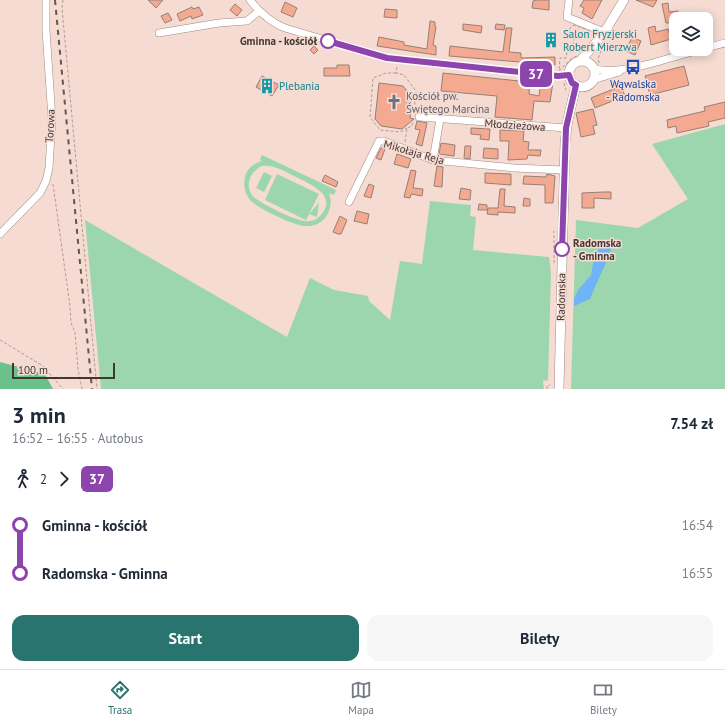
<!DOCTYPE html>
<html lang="pl">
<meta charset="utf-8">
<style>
:root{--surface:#fff;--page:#f6f6f7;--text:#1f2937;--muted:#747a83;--line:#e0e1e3;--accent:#2a7470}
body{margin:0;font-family:"PT Sans",sans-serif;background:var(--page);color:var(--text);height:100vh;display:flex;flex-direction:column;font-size:15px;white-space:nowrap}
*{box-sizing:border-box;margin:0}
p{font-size:13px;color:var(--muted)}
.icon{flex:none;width:22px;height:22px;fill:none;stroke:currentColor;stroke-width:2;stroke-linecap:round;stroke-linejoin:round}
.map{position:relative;height:389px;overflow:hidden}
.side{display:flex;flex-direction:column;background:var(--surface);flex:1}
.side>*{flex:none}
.badge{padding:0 8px;border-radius:6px;font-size:14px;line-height:26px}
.tools{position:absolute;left:669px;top:12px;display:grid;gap:8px}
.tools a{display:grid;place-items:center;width:44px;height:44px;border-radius:8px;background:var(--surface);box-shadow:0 2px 10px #0003;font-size:20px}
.scale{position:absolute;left:12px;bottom:10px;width:103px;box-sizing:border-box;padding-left:4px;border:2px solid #413733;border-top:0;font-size:11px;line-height:14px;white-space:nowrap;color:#413733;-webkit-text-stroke:3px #f5dbd2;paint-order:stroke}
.map>.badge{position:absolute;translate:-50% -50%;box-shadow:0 0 0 2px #fff}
.legs{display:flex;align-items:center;gap:6px;height:44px;padding:0 12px;font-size:13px}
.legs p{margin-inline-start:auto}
.headline{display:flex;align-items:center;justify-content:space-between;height:68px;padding:0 12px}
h1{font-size:22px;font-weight:700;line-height:30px}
.cta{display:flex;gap:8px;margin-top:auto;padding:8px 12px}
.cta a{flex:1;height:46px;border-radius:12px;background:var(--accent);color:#fff;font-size:16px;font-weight:700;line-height:46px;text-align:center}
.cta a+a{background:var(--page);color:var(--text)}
ul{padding:0 12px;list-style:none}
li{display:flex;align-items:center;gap:14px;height:48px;font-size:15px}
li i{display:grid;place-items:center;width:6px;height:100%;margin:0 5px;background:currentColor}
li i::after{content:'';width:10px;height:10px;margin:-5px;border:3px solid;border-radius:50%;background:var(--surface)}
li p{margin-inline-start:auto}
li:first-child i{background:linear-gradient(#0000 50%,currentColor 0)}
li:last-child i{background:linear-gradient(currentColor 50%,#0000 0)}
.tabs{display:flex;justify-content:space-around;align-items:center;height:56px;border-top:1px solid var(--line);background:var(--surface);font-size:11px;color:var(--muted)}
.tabs a{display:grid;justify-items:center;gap:2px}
.tabs .current{color:var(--accent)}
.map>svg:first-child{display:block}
.green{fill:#9cd6ae;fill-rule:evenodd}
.forest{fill:#6ac28a}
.water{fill:#6fb4f6}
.building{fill:#f4aa90;stroke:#967f77}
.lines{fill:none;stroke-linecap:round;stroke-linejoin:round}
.minor-casing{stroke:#a18a81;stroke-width:8}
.major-casing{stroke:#a18a81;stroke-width:10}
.path{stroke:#b09c95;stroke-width:1;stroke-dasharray:3 2;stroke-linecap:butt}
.minor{stroke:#fff;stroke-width:7}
.major{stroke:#fff;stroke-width:9}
.rail{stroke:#635651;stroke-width:2;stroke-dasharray:5 5;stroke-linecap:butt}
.line-1-casing{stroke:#fff;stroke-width:9}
.line-1{stroke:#8e44ad;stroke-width:6}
.stop-1-dot{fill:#fff;stroke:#8e44ad;stroke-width:2}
.labels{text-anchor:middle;stroke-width:3;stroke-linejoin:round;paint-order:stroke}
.culture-label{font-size:11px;fill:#0d838f;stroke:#f5dbd2;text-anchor:start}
.stop-label{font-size:11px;font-weight:bold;fill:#413733;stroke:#f5dbd2;text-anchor:end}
.transit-label{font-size:11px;fill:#164399;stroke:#f5dbd2}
.worship-label{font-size:11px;fill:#5b616d;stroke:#f5dbd2;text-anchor:start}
.street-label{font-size:11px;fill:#413733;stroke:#f5dbd2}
</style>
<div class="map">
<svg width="725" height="389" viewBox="0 0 725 389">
<rect width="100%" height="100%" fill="#f5dbd2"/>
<g class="green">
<polygon points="725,124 725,389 571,389 576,220 638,228 688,199 652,144"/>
<path d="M262 155 336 190 334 195 329 193C335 209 324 228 305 226 295 226 257 208 250 200 245 194 243 185 245 177 247 169 254 163 262 161L260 160ZM262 166C274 164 286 172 296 177 310 184 338 195 321 215 317 220 311 222 305 221 294 220 264 205 255 198 243 188 250 171 262 166Z"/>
<polygon points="264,172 272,176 264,192 256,188"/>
<polygon points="277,174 319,194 306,220 265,200"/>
<polygon points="430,201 471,205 470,216 476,217 473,250 549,257 551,273 548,380 543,381 544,389 101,389 85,220 287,337 310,278 334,290 368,296 369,301 390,320 400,261 422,264"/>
<polygon points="319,203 317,217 309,214"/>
</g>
<polygon class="forest" points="0,362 45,374 53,389 0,389"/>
<path class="water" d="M613 239C611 256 597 281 590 299L574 306V299L578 290 591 275 594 258 602 242Z"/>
<g class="building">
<polygon points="148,0 163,0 156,8"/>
<polygon points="536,0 549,0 549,10 532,8 533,1"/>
<polygon points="584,0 602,0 592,19 582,13 584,8 580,6"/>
<polygon points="636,0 657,0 653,7"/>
<polygon points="285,2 297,8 293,17 281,12"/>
<polygon points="668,3 669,12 678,11 679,19 676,19 676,22 666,23 662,4"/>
<polygon points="235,4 242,10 237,16 230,10"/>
<polygon points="192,7 193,9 199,7 203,15 192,19 191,16 180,21 177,14"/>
<polygon points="385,9 397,10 397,18 384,17"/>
<polygon points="168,13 172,20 165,23 161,16"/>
<polygon points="430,21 435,22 435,27 436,27 433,45 436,46 436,55 377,46 379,37 404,42 404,45 427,49"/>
<polygon points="463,24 482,26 481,33 463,30"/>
<polygon points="496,24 505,25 504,30 495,29"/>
<polygon points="655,26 656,32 668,29 671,39 651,45 648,28"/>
<polygon points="506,28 512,28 509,52 521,53 521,58 555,57 555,65 449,56 450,46 503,52"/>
<polygon points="546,36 556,37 556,44 548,44 545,41"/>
<polygon points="632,37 641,41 635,55 626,51"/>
<polygon points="314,46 318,50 314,54 310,50"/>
<polygon points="337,65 349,65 350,76 324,76 324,68 337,68"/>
<polygon points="684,66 689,85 650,95 645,76"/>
<polygon points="443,73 519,81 530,81 529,94 539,96 541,81 553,82 550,102 534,101 532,120 495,117 497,96 441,91"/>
<polygon points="262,76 279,85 272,96 256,87"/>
<polygon points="379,83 403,86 412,97 410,118 414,119 402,129 381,126 375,119"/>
<polygon points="621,86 625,96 595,108 591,98"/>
<polygon points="725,102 725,118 708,122 709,126 677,133 676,126 668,128 667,120 705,111 704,107"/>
<polygon points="593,109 597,125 593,126 595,134 581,137 576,113"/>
<polygon points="417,121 427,123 422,146 416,144 420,130 415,129"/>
<polygon points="471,128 490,129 489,140 480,139 481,135 471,134"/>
<polygon points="500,130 524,131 523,141 529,142 528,150 541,150 540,156 528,155 527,159 508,160 509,141 500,141"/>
<polygon points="441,143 455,145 454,156 439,154"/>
<polygon points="465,146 471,146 470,159 464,158"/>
<polygon points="381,148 385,149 381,160 376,158"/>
<polygon points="484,148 498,149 498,159 483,158"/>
<polygon points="397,154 411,159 408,168 394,164"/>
<polygon points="437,166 443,167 442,187 434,186"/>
<polygon points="411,170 416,171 413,188 423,189 422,196 411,194 410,198 404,197"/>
<polygon points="485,173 511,174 511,185 485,183"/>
<polygon points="547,174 555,176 553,203 545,203 545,185 523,184 524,176 546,177"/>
<polygon points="325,175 338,182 336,187 322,181"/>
<polygon points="369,184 374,186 371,198 364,196"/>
<polygon points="461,188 471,190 470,200 459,199"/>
<polygon points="500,189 505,189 504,206 515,207 515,213 498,212 498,215 487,214 488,208 498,208"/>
<polygon points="604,192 611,192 611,199 594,198 594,208 582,208 582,193"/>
<polygon points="524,198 530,199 530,206 523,206"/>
<polygon points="479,204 487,205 487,210 478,210"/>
<polygon points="357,211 369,214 367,224 354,221"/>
<polygon points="340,216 347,220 341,234 338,234 333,232"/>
</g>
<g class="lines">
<defs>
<g id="minor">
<path d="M250 0C260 13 270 22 285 28L387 58 558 76 569 75"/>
<polyline points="569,0 567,17 604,32"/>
<polyline points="159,33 219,23 247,21 259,11"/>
<polyline points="706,48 725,43"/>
<path d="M595 69C622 76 674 56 702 49"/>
<polyline points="593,80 619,72"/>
<polyline points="419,117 566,128"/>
<polyline points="433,160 440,119"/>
<polyline points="349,202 379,141 384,141 433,160 514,168 564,170"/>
<polyline points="0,234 40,193 46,181 49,168 52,119 46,30 46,0"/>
</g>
<g id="major">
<circle cx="582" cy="74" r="13"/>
<polyline points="580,61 602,36 624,0"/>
<polyline points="559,389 565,143 568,119 576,85"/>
</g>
</defs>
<use href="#minor" class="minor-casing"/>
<use href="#major" class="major-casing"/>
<g class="path">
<polyline points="63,0 62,8 97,389"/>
<polygon points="573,25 594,32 595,39 582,54 572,58 559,71 560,58 566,58 567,51 572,51 574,38 569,37 570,28"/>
<polyline points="599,63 598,59 601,51"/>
<polyline points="397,67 396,73 404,75 416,91 414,111"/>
<polyline points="396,73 386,73 373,78 370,117 380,130 400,132 407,128"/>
<polyline points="564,83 566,90"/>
<polyline points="584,92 591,87"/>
<polyline points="405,142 407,128 412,126 413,120"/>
<polyline points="53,184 70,306 71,323 75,332 78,369 82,389"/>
<polyline points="554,263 554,231"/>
<polyline points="0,340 43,366 63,389"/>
<polyline points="547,389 547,386 550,385"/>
</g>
<use href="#minor" class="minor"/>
<use href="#major" class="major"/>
<polyline class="rail" points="55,0 92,389"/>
</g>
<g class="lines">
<defs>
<polyline id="line-1" points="328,41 387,58 558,76 569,75 572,83 576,85 566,128 562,249"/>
</defs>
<use href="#line-1" class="line-1-casing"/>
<use href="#line-1" class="line-1"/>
</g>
<defs>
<symbol id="building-bare" viewBox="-9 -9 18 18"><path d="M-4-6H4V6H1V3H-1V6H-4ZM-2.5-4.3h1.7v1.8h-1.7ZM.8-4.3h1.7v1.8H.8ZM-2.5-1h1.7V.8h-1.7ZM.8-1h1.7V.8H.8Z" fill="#0f9aa8" stroke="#f5dbd2" stroke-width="2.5" paint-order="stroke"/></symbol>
<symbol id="bus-bare" viewBox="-9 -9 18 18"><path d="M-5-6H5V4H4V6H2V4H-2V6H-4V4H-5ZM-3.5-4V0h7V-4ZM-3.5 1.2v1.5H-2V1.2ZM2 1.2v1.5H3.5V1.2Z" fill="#1a4fb4" stroke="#f5dbd2" stroke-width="2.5" paint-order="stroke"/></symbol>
<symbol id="church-bare" viewBox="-9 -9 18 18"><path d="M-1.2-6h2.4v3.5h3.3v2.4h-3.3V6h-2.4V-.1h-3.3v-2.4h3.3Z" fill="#6b7280" stroke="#f5dbd2" stroke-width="2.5" paint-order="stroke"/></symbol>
</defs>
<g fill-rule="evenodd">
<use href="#building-bare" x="540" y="29" width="22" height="22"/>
<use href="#bus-bare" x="622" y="56" width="22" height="22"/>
<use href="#building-bare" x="256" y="75" width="22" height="22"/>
<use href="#church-bare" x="383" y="91" width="22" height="22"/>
</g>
<g class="stop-1-dot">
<circle cx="328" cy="41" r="7"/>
<circle cx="562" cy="249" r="7"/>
</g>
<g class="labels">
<g class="culture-label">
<text x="563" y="38">Salon Fryzjerski<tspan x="563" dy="13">Robert Mierzwa</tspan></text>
<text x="279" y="90">Plebania</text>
</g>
<g class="stop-label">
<text x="317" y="45">Gminna - kościół</text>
<text x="573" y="247" text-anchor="start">Radomska<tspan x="573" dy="13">- Gminna</tspan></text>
</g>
<g class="transit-label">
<text x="633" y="88">Wąwalska<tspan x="633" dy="13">- Radomska</tspan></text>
</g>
<g class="worship-label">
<text x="406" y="100">Kościół pw.<tspan x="406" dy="13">Świętego Marcina</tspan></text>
</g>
<g class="street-label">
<text transform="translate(515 125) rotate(4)" y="4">Młodzieżowa</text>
<text transform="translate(50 126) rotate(-87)" y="4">Torowa</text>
<text transform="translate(414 152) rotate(16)" y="4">Mikołaja Reja</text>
<text transform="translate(561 297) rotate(-89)" y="4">Radomska</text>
</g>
</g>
</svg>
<div class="tools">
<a><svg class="icon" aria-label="layers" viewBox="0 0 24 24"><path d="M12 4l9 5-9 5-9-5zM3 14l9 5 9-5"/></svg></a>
</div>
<div class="scale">100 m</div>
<b class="badge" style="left:536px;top:74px;background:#8e44ad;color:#fff">37</b>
</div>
<section class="side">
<div class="headline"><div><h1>3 min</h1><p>16:52 – 16:55 · Autobus</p></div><b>7.54 zł</b></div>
<div class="legs"><svg class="icon" aria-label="walk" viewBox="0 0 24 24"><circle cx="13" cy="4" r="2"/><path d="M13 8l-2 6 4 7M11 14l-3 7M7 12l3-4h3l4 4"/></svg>2<svg class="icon" aria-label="forward" viewBox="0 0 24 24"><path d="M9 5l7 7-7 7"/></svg><b class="badge" style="background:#8e44ad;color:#fff">37</b></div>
<ul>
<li><i style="color:#8e44ad"></i><b>Gminna - kościół</b><p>16:54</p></li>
<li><i style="color:#8e44ad"></i><b>Radomska - Gminna</b><p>16:55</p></li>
</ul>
<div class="cta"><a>Start</a><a>Bilety</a></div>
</section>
<nav class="tabs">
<a class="current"><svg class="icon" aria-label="directions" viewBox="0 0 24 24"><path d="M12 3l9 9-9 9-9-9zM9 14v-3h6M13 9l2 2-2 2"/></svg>Trasa</a>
<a><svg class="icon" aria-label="map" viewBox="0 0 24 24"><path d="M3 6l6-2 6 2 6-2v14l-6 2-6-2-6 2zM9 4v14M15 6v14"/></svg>Mapa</a>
<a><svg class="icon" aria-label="tickets" viewBox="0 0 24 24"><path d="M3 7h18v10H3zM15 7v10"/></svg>Bilety</a>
</nav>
